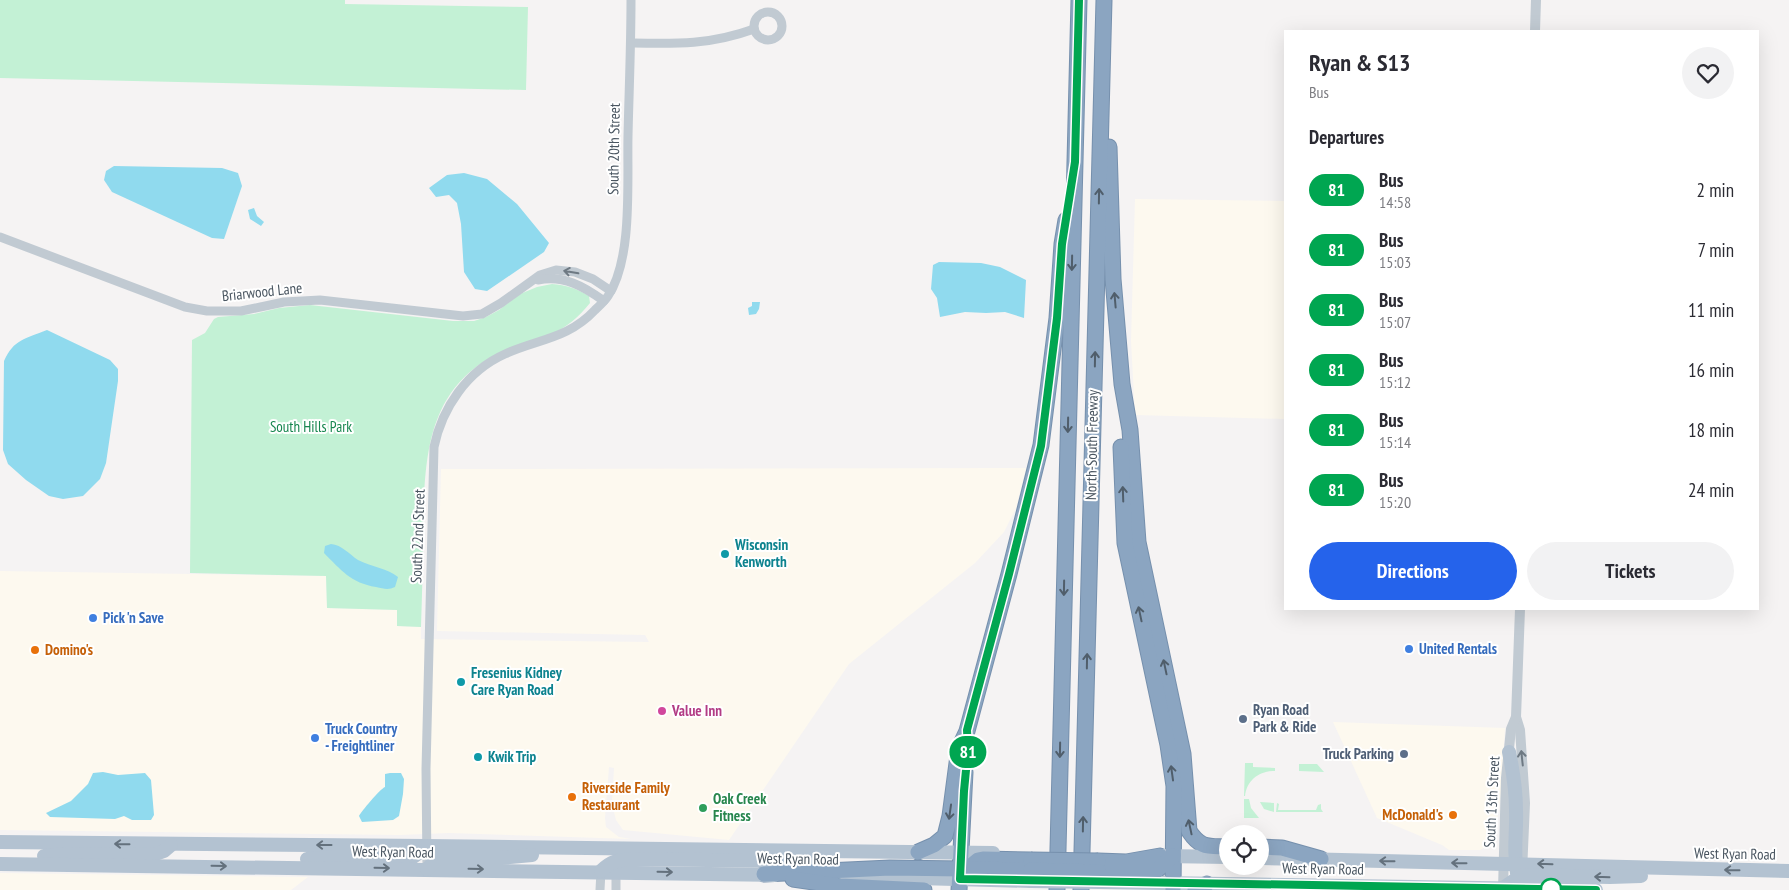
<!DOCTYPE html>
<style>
:root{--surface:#fff;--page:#f2f2f3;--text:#2b2b33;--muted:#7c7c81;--accent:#2563eb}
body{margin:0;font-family:"PT Sans Narrow",sans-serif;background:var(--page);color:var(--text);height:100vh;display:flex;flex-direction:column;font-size:19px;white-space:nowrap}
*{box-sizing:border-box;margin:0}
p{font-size:16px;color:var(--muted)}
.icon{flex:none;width:28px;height:28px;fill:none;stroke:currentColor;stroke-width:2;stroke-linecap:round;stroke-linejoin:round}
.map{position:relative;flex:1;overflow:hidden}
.sheet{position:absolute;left:1284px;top:30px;width:475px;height:580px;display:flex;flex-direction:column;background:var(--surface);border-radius:0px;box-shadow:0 5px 20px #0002}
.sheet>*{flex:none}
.badge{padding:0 10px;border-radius:16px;font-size:18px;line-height:32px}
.controls{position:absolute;left:1219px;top:825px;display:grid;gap:10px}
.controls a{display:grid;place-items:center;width:50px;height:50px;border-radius:50%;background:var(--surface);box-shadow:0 5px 20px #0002;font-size:25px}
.map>.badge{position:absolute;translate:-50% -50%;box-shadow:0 0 0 2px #fff}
h2{padding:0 25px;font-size:19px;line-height:45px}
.round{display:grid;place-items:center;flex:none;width:52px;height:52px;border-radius:26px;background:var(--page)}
.head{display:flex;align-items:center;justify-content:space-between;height:85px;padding:0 25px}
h1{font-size:24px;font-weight:800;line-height:38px}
.action{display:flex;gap:10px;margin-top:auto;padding:10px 25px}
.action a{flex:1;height:58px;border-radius:30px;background:var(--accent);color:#fff;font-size:20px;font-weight:800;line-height:58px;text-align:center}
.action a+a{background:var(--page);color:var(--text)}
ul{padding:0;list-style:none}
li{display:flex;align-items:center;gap:15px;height:60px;padding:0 25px}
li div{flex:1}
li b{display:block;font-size:19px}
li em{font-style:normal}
li .badge{min-width:55px;font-weight:700;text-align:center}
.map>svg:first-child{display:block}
.commercial{fill:#fdf9ef}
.green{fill:#c3f1d5}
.water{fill:#90daee}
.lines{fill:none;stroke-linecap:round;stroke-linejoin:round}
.motorway-casing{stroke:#7690ad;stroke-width:17}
.minor{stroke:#c1cad2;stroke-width:9}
.tertiary{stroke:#c1cad2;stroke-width:10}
.primary{stroke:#b3c2d1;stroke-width:14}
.motorway{stroke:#8ba5c1;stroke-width:15}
.motorway-bridge-casing{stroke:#7690ad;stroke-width:17;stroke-linecap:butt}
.primary-bridge{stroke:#b3c2d1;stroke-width:14}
.motorway-bridge{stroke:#8ba5c1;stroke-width:15}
.oneway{stroke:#505e6b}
.oneway2{stroke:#6e7983}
.oneway3{stroke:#64717d}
.line-casing{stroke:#fff;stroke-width:11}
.line{stroke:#00a651;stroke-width:8}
.culture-dot{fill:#0f9aa8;stroke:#fff;stroke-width:2}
.shop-dot{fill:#3f7fe0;stroke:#fff;stroke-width:2}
.food-dot{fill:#e8710a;stroke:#fff;stroke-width:2}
.hotel-dot{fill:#d1479c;stroke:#fff;stroke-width:2}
.service-dot{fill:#5c6f8a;stroke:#fff;stroke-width:2}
.leisure-dot{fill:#2e9e5b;stroke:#fff;stroke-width:2}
.stop-dot{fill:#fff;stroke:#00a651;stroke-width:2.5}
.labels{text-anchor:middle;stroke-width:4;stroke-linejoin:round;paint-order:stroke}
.street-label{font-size:15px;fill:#4a5661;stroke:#fff}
.park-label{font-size:15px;fill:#17864f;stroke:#fff}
.culture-label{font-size:15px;font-weight:bold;fill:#0d838f;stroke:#fff;text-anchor:start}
.shop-label{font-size:15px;font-weight:bold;fill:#366cbe;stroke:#fff;text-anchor:start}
.food-label{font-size:15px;font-weight:bold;fill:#c56008;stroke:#fff;text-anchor:start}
.service-label{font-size:15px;font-weight:bold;fill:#4e5e75;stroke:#fff;text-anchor:start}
.hotel-label{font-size:15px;font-weight:bold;fill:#b23c85;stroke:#fff;text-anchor:start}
.leisure-label{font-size:15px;font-weight:bold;fill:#27864d;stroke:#fff;text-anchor:start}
</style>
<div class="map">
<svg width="1789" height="890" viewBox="0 0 1789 890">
<rect width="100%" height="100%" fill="#f5f3f3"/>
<g class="commercial">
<polygon points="1135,199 1285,201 1285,419 1135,415 1131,341"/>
<polygon points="1026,468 1016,508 1004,532 975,563 849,664 729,840 623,830 616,820 614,812 612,801 614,768 609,767 605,818 606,827 619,837 631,839 449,833 400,835 0,830 0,571 326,576 327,608 397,610 397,626 421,627 421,639 649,642 645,635 437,631 441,469"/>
<polygon points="1333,722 1505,728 1501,793 1495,834 1489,845 1480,850 1449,850 1442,845 1377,818"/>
<polygon points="0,873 308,877 291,890 0,890"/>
</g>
<g class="green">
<polygon points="0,0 345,0 345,4 528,7 526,90 0,78"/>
<path d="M552 284C566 285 576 288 589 296L590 303C566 333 547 336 513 349 505 352 496 354 488 359 424 397 425 466 423 532 423 563 422 595 421 627L397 626V610L327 608 326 576 190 573 192 340 205 333 214 319 218 317 254 314 279 308 310 305 453 321H474L486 317 499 310 520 294 537 287Z"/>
<path d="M1245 763H1253V767L1275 768V771C1259 771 1247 780 1245 796H1244Z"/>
<polygon points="1299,764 1317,764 1324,772 1299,771"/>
<polygon points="1244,799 1249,799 1251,808 1259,818 1244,818"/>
<polygon points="1260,802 1274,803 1274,812 1264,809"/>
<polygon points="1277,803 1279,804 1278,810 1316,810 1318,805 1321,804 1321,809 1323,812 1276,812"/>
</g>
<g class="water">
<polygon points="114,166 222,168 238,173 242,186 224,239 212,238 112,192 104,180 106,171"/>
<polygon points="464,173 487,179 517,204 549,243 544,252 487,291 475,289 464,272 461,224 457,203 449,195 436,197 429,188 447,175"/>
<polygon points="254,208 257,216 264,222 261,226 250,219 248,210"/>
<polygon points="939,262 981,263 1000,267 1026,280 1024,318 1005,312 986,313 965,312 940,317 937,298 931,289 933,265"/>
<polygon points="752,302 760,302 759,309 756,314 749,315 748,308 752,306"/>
<path d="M47 330 110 360 118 369V381L106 463 100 479 83 496 63 499 49 496 26 480 8 464 3 450 4 361C14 339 25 339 47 330Z"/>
<path d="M331 544C342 545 349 554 358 560 371 567 387 568 398 577L395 587C389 590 384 589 376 587 351 583 341 570 324 553L325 546Z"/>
<polygon points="103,772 118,775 145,773 151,780 154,815 151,820 132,820 124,816 115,819 50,817 46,813 71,801 88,784 93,773"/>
<path d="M390 773H401L404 779 403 794 399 816 393 820 362 822 359 816C361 812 380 789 385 787V774Z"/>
</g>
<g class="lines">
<defs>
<g id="motorway">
<path d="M1109 147 1113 279 1122 384 1130 430 1138 542 1183 754 1189 831C1201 849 1208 846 1228 847"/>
<polyline points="1121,447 1125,543 1168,745 1174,786 1173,890"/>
<polyline points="1260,847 1282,848 1321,859"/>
<polyline points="918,852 934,845 945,836 950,816 959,748 967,731 1009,574 1041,445 1057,318 1062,244 1066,220"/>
<polyline points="1098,861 1126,862 1160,856"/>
<polyline points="967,869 978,860 983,859 1031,860"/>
<polyline points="1099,872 1155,872 1173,856"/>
<polyline points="764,874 890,868 1031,870"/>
<polyline points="793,879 840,886 924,890"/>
<polyline points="959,890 965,772"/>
<polyline points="1057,890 1079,0"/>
<polyline points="1081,890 1104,0"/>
<polyline points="1195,890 1207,884"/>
</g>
</defs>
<use href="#motorway" class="motorway-casing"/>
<g class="minor">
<circle cx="768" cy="26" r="14"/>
<path d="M631 43C676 44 710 45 754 29"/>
<polyline points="0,237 185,307 207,311 241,311 284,302 320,300 463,316 482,314 501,303 540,275 556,270 575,272 593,279 611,291"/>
<path d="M538 280C564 275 583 286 604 301"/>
<polyline points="616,868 616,890"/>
<path d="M427 869 426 769 434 447C442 408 467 371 505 354 538 339 568 339 595 310 599 306 605 301 608 296 633 259 627 181 628 136 629 91 631 46 631 0"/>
<polyline points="600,890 601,871"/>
</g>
<g class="tertiary">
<polyline points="1535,31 1536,0"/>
<polyline points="1516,717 1520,730 1525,803 1522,872"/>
<polyline points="1503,890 1506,778 1511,729 1516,717 1520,609"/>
</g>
<g class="primary">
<path d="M1509 752C1513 771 1516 790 1516 810 1517 831 1513 852 1517 873"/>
<polyline points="0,842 426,846 993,853"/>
<polyline points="44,856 68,854 153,855 164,851 171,845"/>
<polyline points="1163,856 1228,857"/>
<polyline points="1260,858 1789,871"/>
<polyline points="307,859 334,857 413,857 420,852 426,846"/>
<polyline points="0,864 774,875"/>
<polyline points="427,869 438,858 501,858 532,855"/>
<path d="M601 871C611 861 618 860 632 859L786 861 819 859"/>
<polyline points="846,876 1031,881"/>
<polyline points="1100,882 1596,890"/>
<polyline points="1503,888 1522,875 1610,877 1641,876"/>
</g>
<use href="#motorway" class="motorway"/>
<defs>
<g id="motorway-bridge">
<polyline points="1031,860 1098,861"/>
<polyline points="1031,870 1099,872"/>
</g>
</defs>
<use href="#motorway-bridge" class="motorway-bridge-casing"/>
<polyline class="primary-bridge" points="1031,881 1100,882"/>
<use href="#motorway-bridge" class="motorway-bridge"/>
</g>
<defs><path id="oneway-shaft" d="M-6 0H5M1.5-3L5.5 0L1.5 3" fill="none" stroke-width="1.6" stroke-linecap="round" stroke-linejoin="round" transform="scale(1.25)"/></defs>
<g class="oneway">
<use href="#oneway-shaft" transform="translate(1099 196) rotate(-89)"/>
<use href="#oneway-shaft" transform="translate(1072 263) rotate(91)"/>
<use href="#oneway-shaft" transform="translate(1115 300) rotate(-95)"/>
<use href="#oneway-shaft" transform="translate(1095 359) rotate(-89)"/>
<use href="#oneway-shaft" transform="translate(1068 425) rotate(91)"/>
<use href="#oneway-shaft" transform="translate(1123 494) rotate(-92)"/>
<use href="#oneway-shaft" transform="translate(1064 588) rotate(91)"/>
<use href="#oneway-shaft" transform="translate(1140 614) rotate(-102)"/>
<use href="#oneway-shaft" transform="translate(1087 661) rotate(-89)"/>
<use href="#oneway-shaft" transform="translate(1165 667) rotate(-102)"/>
<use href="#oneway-shaft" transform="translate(1060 750) rotate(91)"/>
<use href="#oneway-shaft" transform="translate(1172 773) rotate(-98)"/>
<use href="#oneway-shaft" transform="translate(950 812) rotate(98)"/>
<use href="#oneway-shaft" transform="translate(1083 824) rotate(-89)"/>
<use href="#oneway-shaft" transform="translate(1190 827) rotate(-102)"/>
</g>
<g class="oneway2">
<use href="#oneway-shaft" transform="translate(571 272) rotate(-170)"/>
<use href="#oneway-shaft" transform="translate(1522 758) rotate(-96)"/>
</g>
<g class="oneway3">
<use href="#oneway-shaft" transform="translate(122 844) rotate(-179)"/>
<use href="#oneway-shaft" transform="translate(324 845) rotate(-180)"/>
<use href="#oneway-shaft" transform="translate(1387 861) rotate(-179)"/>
<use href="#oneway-shaft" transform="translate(1459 863) rotate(-179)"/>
<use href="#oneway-shaft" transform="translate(1545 864) rotate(-178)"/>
<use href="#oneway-shaft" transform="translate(219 866) rotate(1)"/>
<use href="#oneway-shaft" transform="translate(382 868) rotate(1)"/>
<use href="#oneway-shaft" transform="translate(476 869) rotate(1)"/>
<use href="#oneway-shaft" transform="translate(1732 870) rotate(-179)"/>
<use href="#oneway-shaft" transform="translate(665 872) rotate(1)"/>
<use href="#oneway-shaft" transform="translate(1602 877) rotate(-178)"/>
</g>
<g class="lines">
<defs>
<polyline id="line" points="1079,0 1075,162 1062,244 1057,318 1041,446 1009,574 967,730 968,749 964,791 960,879 1596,890"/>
</defs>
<use href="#line" class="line-casing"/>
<use href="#line" class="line"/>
</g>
<g class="culture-dot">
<circle cx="725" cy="554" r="5"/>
<circle cx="461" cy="682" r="5"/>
<circle cx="478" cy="757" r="5"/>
</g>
<g class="shop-dot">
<circle cx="93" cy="618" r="5"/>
<circle cx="1409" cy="649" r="5"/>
<circle cx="315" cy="738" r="5"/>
</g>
<g class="food-dot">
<circle cx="35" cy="650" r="5"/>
<circle cx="572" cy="797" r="5"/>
<circle cx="1453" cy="815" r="5"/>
</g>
<circle class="hotel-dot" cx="662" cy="711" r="5"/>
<g class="service-dot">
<circle cx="1243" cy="719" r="5"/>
<circle cx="1404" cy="754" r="5"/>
</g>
<circle class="leisure-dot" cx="703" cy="808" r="5"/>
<circle class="stop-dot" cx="1551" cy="889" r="10"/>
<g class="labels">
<g class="street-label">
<text transform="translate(614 149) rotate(-89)" y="5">South 20th Street</text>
<text transform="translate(262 292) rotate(-6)" y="5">Briarwood Lane</text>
<text transform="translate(1092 445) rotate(-89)" y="5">North-South Freeway</text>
<text transform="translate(418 536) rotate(-88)" y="5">South 22nd Street</text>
<text transform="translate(1492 802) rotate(-87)" y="5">South 13th Street</text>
<text transform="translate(393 852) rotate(1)" y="5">West Ryan Road</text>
<text transform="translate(1735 854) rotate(1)" y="5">West Ryan Road</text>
<text transform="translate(798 859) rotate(1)" y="5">West Ryan Road</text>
<text transform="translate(1323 869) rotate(1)" y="5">West Ryan Road</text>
</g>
<g class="park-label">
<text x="311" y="432">South Hills Park</text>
</g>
<g class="culture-label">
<text x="735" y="550">Wisconsin<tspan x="735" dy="17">Kenworth</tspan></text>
<text x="471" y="678">Fresenius Kidney<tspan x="471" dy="17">Care Ryan Road</tspan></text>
<text x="488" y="762">Kwik Trip</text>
</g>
<g class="shop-label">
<text x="103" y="623">Pick 'n Save</text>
<text x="1419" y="654">United Rentals</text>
<text x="325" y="734">Truck Country<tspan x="325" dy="17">- Freightliner</tspan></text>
</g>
<g class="food-label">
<text x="45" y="655">Domino's</text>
<text x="582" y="793">Riverside Family<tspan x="582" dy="17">Restaurant</tspan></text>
<text x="1443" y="820" text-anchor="end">McDonald's</text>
</g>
<g class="service-label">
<text x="1253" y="715">Ryan Road<tspan x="1253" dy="17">Park &amp; Ride</tspan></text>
<text x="1394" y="759" text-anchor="end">Truck Parking</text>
</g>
<g class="hotel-label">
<text x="672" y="716">Value Inn</text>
</g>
<g class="leisure-label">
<text x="713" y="804">Oak Creek<tspan x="713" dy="17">Fitness</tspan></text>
</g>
</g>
</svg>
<div class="controls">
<a><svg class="icon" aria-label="locate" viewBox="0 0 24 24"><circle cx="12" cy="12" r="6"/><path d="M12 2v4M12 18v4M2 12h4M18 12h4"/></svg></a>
</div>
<b class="badge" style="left:968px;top:752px;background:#00a651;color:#fff">81</b>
<section class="sheet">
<div class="head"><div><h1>Ryan &amp; S13</h1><p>Bus</p></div><a class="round"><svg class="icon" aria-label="heart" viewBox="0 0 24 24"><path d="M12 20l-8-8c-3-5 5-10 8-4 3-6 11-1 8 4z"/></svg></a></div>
<h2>Departures</h2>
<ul>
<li><span class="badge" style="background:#00a651;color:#fff">81</span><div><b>Bus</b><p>14:58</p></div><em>2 min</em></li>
<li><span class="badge" style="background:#00a651;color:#fff">81</span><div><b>Bus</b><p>15:03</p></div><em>7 min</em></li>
<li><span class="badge" style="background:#00a651;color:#fff">81</span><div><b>Bus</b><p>15:07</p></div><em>11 min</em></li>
<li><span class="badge" style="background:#00a651;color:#fff">81</span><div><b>Bus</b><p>15:12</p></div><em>16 min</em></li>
<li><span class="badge" style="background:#00a651;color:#fff">81</span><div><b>Bus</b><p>15:14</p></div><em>18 min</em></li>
<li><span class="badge" style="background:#00a651;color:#fff">81</span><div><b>Bus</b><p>15:20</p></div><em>24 min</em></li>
</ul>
<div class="action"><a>Directions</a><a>Tickets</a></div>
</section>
</div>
